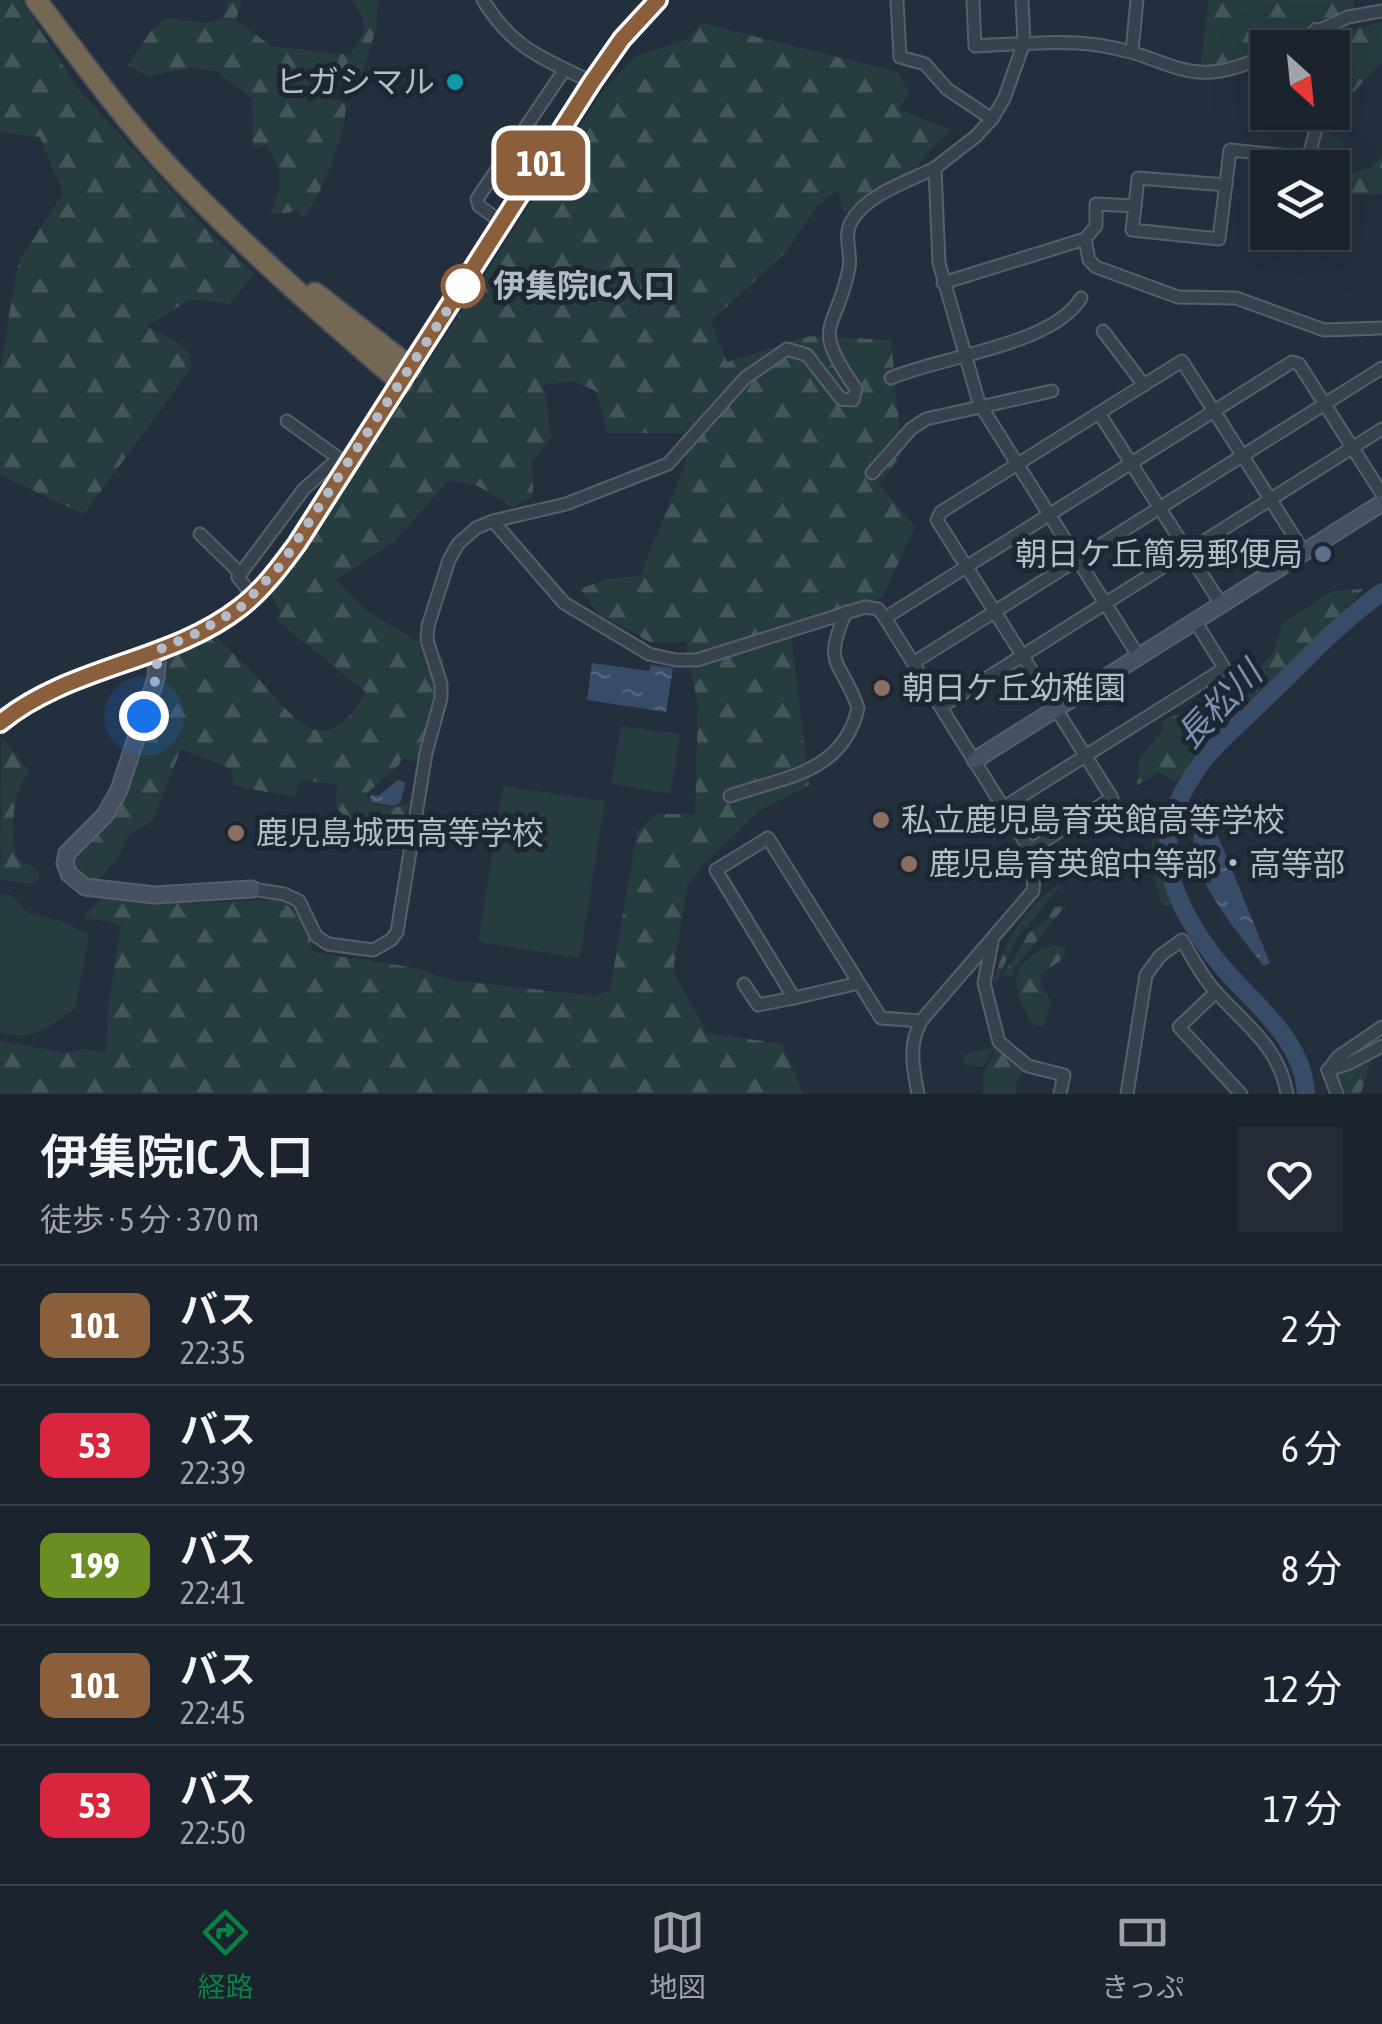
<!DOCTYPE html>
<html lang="ja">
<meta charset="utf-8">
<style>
:root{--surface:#1b232e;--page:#242b36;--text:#f1f3f6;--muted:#a0a4aa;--line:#39404a;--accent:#0b8043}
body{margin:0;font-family:"Asap Condensed","Noto Sans JP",sans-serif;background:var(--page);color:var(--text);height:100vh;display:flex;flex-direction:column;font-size:38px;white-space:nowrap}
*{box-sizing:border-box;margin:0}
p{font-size:32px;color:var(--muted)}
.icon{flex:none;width:55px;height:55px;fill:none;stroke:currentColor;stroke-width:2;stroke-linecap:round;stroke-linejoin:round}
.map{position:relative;height:1094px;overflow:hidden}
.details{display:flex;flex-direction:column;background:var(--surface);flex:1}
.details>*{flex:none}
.badge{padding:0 20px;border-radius:15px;font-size:35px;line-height:65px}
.needle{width:65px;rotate:153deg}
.controls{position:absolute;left:1250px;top:30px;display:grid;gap:20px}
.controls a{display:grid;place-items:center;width:100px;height:100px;border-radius:0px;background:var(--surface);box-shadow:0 10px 40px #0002,0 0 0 2px var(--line);font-size:50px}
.you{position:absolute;width:50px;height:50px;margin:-25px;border:8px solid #fff;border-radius:50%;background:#1a73e8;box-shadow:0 0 0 15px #1a73e833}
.map>.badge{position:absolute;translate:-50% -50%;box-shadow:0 0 0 5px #fff}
.round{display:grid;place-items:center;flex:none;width:105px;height:105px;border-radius:0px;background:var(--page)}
.head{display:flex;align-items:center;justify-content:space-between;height:170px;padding:0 40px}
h1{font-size:48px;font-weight:600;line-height:75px}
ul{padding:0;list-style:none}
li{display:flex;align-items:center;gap:30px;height:120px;padding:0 40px;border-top:2px solid var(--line)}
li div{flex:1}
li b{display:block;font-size:38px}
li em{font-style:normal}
li .badge{min-width:110px;font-weight:700;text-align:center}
.tabs{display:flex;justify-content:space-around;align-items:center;height:140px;border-top:2px solid var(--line);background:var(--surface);font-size:28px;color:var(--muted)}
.tabs a{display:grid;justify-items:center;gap:5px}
.tabs .selected{color:var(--accent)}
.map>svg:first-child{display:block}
.forest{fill:url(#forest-firs)}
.park{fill:#263c3f}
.water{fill:url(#water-ripples)}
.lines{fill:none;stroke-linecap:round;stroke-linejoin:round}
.river{stroke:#394c67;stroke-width:18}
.street-casing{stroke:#565f6c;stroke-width:15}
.secondary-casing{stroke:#565f6c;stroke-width:19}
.highway-casing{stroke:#434c59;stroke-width:24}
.street{stroke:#38414e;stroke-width:11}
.secondary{stroke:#465061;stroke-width:15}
.highway{stroke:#746855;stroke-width:20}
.line-casing{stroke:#fff;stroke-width:22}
.line{stroke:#8b5e3c;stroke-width:15}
.walk{stroke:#b4bcc9;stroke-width:10;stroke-dasharray:0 18}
.culture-dot{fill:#0f9aa8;stroke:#1d2633;stroke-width:4}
.stop-dot{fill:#fff;stroke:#8b5e3c;stroke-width:5}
.service-dot{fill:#5c6f8a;stroke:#1d2633;stroke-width:4}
.education-dot{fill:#8d6e63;stroke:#1d2633;stroke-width:4}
.labels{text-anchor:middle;stroke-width:10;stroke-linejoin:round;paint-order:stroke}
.poi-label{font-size:32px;fill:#b4bcc9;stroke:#1d2633;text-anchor:start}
.stop-label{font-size:32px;font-weight:bold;fill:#b4bcc9;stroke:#1d2633;text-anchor:start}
.water-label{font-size:35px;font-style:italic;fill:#7c92b1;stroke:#1d2633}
</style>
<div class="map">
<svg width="1382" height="1094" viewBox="0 0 1382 1094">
<defs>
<pattern id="forest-firs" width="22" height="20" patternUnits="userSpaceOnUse" patternTransform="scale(2.5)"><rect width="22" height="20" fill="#263c3f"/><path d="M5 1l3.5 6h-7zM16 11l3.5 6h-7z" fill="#435659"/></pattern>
<pattern id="water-ripples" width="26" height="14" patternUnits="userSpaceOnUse" patternTransform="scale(2.5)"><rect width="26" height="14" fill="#394c67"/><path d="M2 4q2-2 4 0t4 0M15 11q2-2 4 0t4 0" fill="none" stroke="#53647b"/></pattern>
</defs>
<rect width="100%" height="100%" fill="#242f3e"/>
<g class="forest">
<polygon points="0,0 21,0 78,89 212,235 254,273 230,304 191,299 147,326 173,339 191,355 192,367 84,514 0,475 0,371 16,273 21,258 63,193 40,137 0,132"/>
<path d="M229 0H242L236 20 271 46 350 55C369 26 369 26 351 0H378L377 25 358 89 330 81 309 83 306 105 319 94 346 103C346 134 323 193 303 218L296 210 288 213H270C284 182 283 174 267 145L253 149 252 99 216 71 191 68 148 76 128 65 150 32 167 18 204 23 222 19Z"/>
<polygon points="1208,0 1354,0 1353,11 1308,23 1311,47 1268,48 1267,65 1215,70 1201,66"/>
<polygon points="1382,22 1382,62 1354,92 1333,83 1332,48 1329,47 1327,36"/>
<path d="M701 23 898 72 909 94 898 109 951 130 927 153 919 166 844 213 838 190 819 204 785 253 711 321 727 362 810 336 891 340 902 454 879 484 915 527 882 598 790 624 809 785 759 811 702 866 687 887 673 971 707 1033 782 1044 803 1094H0V1041L67 1053 84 1049 106 1052 108 1009 121 924 86 918 84 914 106 896 194 903 281 900 303 918 313 952 416 968 450 980 596 996 610 990 637 832 657 814H695L698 707 686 642H650L599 614 580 589 607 579 640 576 686 462 687 433H608L596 391 573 381 544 385 551 437 532 463 533 497 512 507C490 492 474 480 447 482L394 542 336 580 366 610 445 658 422 753 414 762 402 758 399 765 366 794 370 803C384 808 394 809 409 804L405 822 355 825 336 808 337 784 300 780 295 797 234 786 231 769 181 749 153 820 127 837 119 856 96 882 76 872 73 862 146 731 166 660 215 636C228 649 243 661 255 675 294 717 323 767 366 692L276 620 280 612 270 592 295 563 419 377 605 88 636 56 688 39Z"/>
<polygon points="1323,132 1342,140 1347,173 1370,168 1382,155 1382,194 1353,195 1333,182 1332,168 1316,167"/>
<polygon points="1363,589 1332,624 1176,782 1159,772 1137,785 1139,760 1163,730 1162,720 1198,708 1207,715 1221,717 1233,708 1236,692 1272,655 1283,623 1333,591"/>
<path d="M2 737 29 772C12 790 9 837 18 859L37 869 39 878 35 884 0 880Z"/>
<path d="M1157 827 1160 830 1166 887 1173 902 1165 906 1161 903C1156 880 1145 849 1157 827Z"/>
<path d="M1062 884 1015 941 996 983 993 982C1005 943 1025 904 1062 884Z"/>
<polygon points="1066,905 1015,968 1013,977 1003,975 1029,933 1048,919 1053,908"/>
<path d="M1054 945 1064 947 1065 954 1059 962 1042 972 1040 984 1051 1001 1044 1026H1035C1007 990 1008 960 1054 945Z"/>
<polygon points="998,1047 1025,1069 1017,1081 1015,1094 983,1094 983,1073 995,1052 992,1051 983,1067 966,1065 963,1058 969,1052"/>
<polygon points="1371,1058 1361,1094 1345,1094 1343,1084 1338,1083 1333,1072"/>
</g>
<g class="park">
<polygon points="621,726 680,734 671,794 611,784"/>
<polygon points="503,786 605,801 580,958 478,942"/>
<path d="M0 894 11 895 28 913 61 921 89 935 75 1008C46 1028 37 1041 0 1033Z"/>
</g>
<g class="water">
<polygon points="592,663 649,671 651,665 673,668 666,712 587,700"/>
<polygon points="398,780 406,783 400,803 394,806 370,802 371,795 378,796"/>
<path d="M1207 809 1270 963 1264 966C1241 937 1198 886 1194 849 1192 835 1196 824 1201 810Z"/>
</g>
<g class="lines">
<path class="river" d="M1306 1094C1303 1035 1248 1001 1215 958 1165 893 1147 836 1200 765 1217 741 1243 721 1264 700 1302 663 1339 623 1382 592"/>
<defs>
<g id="street">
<path d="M483 0C513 49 542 58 592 82"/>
<polyline points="897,0 900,57 925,64 947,89 992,119"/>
<path d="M973 0 975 46C1015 44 1058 40 1098 45 1174 56 1187 95 1268 54"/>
<polyline points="1022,0 1024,43 1004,99 992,119 975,137 935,168 939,263 979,403 1139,657"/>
<polyline points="1316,29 1321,48"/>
<polyline points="1280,48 1348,17 1382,11"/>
<polyline points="1132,51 1137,0"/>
<polyline points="519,138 545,156"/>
<polyline points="1135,206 1132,230 1219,239 1230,150 1308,158 1321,112"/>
<polyline points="503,223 479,206 477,199 565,69"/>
<polyline points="1085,239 1089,260 1096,267 1178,297 1236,298 1324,330 1382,328"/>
<polyline points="943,283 1085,239 1096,226 1096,204 1135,206 1138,178 1226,185"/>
<polyline points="1103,331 1144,385"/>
<path d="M891 378C943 356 1053 345 1081 298"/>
<polyline points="1099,413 1221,604"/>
<polyline points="287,421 348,465"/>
<polyline points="872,473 911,429 926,419 1052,391"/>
<polyline points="493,521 564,603 649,654 676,660 697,660 865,607 878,609 885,618"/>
<polyline points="200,534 241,574"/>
<polyline points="253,596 238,577 304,489 332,464 344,472"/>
<polyline points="913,663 1382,368"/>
<polyline points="941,707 1382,429"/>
<path d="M730 796C783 777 843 774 858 708 842 660 821 668 846 612"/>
<polyline points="1004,807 1222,670 1223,666 1195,621"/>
<polyline points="1030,850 1112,798 937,520 941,512 1182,361 1304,552"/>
<path d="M252 889 284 894 299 901 316 936 328 944 373 950 391 940 397 932 426 753 441 698V684L427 640 428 626 449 560 458 544 476 528 493 521 566 504 668 464 745 378 787 349 807 355 841 399 853 400 856 389C809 322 836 334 849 268 852 253 843 237 851 222 865 195 909 181 935 168"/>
<polyline points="992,942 984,983 999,1042 1028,1066 1064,1075 1060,1094"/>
<polyline points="859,983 794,998 716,870 768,838 881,1018 921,1021"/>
<polyline points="744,984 758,1005 794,998"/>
<polyline points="1216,992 1179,1027 1241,1094"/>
<polyline points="1328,1070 1338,1057 1382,1027"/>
<polyline points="1328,1070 1350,1063 1382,1046"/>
<polyline points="1328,1070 1337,1094"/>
<path d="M918 1094C913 1067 908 1046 921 1021L1033 891 1035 867 1030 850 885 618 1292 362 1299 364 1382 494"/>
<path d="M1127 1094 1146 975 1160 956 1182 940C1192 957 1202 977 1216 992 1247 1026 1279 1047 1287 1094"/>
</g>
<g id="secondary">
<polyline points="158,650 156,678 119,790 105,815 67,853 65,863 69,874 85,887 155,895 252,889"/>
<path d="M0 723C70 665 170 663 241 607 263 590 280 567 297 544L592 82 622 39 658 0"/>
<polyline points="975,760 1382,503"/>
</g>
<g id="highway">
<path d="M36 0C78 55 118 112 165 163 239 242 320 313 402 383"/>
<polyline points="315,293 411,368"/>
</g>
</defs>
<use href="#street" class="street-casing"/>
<use href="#secondary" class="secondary-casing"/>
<use href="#highway" class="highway-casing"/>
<use href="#street" class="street"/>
<use href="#secondary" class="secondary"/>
<use href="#highway" class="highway"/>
</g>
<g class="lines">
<defs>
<path id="line" d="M0 723C70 665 170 663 241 607 263 590 280 567 297 544L592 82 622 39 658 0"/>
</defs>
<use href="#line" class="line-casing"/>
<use href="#line" class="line"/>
<polyline class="walk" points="144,716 156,678 158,650 193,635 239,609 281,565 463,286"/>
</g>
<circle class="culture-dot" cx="455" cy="82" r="10"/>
<circle class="stop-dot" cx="463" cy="286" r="20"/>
<circle class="service-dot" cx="1323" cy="554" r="10"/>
<g class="education-dot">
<circle cx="882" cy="688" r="10"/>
<circle cx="881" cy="820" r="10"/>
<circle cx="236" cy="833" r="10"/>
<circle cx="909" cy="864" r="10"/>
</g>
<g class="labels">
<g class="poi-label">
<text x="435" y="93" text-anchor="end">ヒガシマル</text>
<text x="1303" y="565" text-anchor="end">朝日ケ丘簡易郵便局</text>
<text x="902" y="699">朝日ケ丘幼稚園</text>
<text x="901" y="831">私立鹿児島育英館高等学校</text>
<text x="256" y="844">鹿児島城西高等学校</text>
<text x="929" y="875">鹿児島育英館中等部・高等部</text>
</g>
<g class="stop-label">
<text x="493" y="297">伊集院IC入口</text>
</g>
<g class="water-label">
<text transform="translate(1219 705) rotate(-46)" y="12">長松川</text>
</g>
</g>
</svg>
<div class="controls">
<a><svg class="needle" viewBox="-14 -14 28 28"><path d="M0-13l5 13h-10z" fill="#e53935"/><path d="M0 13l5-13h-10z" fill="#a0a4aa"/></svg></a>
<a><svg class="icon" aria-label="layers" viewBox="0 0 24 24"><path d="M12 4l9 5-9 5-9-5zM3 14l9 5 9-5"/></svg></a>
</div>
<div class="you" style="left:144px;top:716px"></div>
<b class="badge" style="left:541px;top:163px;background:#8b5e3c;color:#fff">101</b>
</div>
<section class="details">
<div class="head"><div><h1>伊集院IC入口</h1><p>徒歩 · 5 分 · 370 m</p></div><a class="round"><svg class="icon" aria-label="heart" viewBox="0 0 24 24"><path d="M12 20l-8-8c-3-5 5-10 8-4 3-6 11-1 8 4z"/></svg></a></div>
<ul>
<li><span class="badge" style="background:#8b5e3c;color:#fff">101</span><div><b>バス</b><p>22:35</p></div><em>2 分</em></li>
<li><span class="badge" style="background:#d7263d;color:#fff">53</span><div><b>バス</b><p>22:39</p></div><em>6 分</em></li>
<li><span class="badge" style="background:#6b8e23;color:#fff">199</span><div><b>バス</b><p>22:41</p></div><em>8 分</em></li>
<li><span class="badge" style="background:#8b5e3c;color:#fff">101</span><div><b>バス</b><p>22:45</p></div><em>12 分</em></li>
<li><span class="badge" style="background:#d7263d;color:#fff">53</span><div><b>バス</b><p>22:50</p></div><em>17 分</em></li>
</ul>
</section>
<nav class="tabs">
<a class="selected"><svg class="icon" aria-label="directions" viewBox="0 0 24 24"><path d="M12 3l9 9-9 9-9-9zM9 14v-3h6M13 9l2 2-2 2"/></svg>経路</a>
<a><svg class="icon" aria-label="map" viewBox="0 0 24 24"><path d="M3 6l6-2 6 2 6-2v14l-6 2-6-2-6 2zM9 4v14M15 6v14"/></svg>地図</a>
<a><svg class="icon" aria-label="tickets" viewBox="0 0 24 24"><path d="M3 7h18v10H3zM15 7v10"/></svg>きっぷ</a>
</nav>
